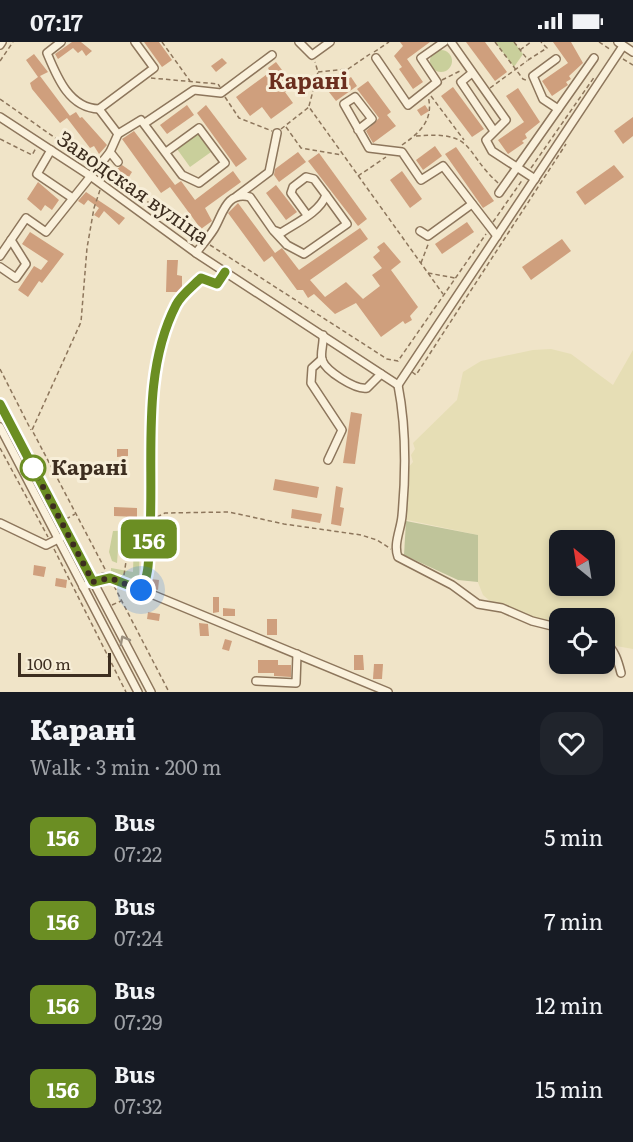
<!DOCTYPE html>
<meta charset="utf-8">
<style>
:root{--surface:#171b24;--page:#20242c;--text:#f1f3f6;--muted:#9ea1a6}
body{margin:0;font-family:Literata,serif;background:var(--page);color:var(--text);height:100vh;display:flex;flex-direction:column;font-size:22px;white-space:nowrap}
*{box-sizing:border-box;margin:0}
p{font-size:20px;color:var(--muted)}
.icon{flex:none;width:33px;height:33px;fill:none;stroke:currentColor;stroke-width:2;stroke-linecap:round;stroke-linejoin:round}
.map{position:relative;height:650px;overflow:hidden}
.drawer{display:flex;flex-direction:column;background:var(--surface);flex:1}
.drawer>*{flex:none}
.badge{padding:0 12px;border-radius:9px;font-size:21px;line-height:39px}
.needle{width:39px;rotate:330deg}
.fabs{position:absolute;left:549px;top:488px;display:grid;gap:12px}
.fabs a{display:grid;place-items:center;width:66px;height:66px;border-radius:12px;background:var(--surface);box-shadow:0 3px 9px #0003;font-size:30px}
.scale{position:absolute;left:18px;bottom:15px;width:93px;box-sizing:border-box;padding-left:6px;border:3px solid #3d2e20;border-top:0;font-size:16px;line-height:21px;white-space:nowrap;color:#3d2e20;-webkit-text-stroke:4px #f7eed8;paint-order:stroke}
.you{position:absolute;width:30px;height:30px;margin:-15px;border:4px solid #fff;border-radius:50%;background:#1a73e8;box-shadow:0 0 0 9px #1a73e833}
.map>.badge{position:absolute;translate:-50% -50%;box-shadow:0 0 0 3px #fff}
.round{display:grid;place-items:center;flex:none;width:63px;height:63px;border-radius:18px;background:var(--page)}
.head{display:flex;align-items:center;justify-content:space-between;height:102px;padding:0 30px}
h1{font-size:28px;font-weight:800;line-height:45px}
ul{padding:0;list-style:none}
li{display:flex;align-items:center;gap:18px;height:84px;padding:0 30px}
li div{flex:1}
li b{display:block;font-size:22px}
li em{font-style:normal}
li .badge{min-width:66px;font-weight:700;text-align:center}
.status{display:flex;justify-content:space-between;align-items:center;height:42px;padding:0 30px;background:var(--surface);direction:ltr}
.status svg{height:16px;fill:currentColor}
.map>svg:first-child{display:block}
.farmland{fill:#e6deb5;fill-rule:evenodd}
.green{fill:#c9cf9b}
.cemetery{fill:#bfc49a}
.building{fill:#cf9f7d}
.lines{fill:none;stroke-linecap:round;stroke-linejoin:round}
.minor-casing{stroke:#8d765c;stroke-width:10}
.path{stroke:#8d765c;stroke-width:1.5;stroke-dasharray:4.5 3;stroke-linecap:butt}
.minor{stroke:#faf1dc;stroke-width:7}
.oneway{stroke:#9c907e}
.line-casing{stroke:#fff;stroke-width:14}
.line{stroke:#6b8e23;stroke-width:9}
.walk{stroke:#3d2e20;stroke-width:6;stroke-dasharray:0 10.8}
.stop-dot{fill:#fff;stroke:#6b8e23;stroke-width:3}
.labels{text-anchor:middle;stroke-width:6;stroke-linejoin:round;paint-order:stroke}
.street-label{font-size:21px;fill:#3d2e20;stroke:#f7eed8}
.stop-label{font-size:21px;font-weight:bold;fill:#3d2e20;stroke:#f7eed8;text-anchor:start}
.neighbourhood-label{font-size:22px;font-weight:bold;fill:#6b2e1e;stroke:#f7eed8}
</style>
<div class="status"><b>07:17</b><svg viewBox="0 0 49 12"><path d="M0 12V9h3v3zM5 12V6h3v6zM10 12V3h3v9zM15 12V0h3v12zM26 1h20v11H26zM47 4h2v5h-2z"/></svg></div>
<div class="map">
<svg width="633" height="650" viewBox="0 0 633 650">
<rect width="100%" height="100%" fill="#f0e4c8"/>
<path class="farmland" d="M551 307 571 312 613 343 633 308V607L605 602 604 576H560L559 584 543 581 490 559 483 553 477 538 478 493 403 477 407 427 413 420 411 413 415 407 413 401 457 358 463 330 481 319 533 308ZM560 498H604V543H560Z"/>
<g class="green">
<polygon points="495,0 514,0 523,12 514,25"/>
<circle cx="441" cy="19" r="11"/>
<polygon points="198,92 211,110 190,125 177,107"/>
<polygon points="140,488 139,536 134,539 111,529 111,526 133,530 134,495 119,494 117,521 112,519 109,510 113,489"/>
</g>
<polygon class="cemetery" points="406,479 478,493 478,540 458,538 404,513"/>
<g class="building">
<polygon points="72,0 81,0 92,9 86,14 82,8 78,11 73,6 58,17 55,12"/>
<polygon points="144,0 159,0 172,18 162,25"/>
<polygon points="400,0 430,0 407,17 423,40 413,47 399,27 402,25 394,14 403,4"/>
<polygon points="466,0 485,0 507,30 495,39"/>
<polygon points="553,0 571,0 583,21 569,34 571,37 566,40 568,43 552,54 542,39 568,21"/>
<polygon points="34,12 48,30 40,34 70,74 68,75 76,70 80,76 82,75 107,103 99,112 94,104 90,106 67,76 60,81 32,47 30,41 38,35 26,18"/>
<polygon points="222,16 227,21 216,30 211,24"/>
<polygon points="276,20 294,44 285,50 293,61 271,77 262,65 250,74 236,55 270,30 268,26"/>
<polygon points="351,35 357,44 336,59 329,50"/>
<polygon points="368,39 391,70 387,73 396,84 373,101 366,89 379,76 357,47"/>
<polygon points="453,45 484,87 472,95 441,54"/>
<polygon points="518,46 540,80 525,92 527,96 522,99 524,101 508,112 498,98 524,80 506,54"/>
<polygon points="187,63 194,73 167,92 160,83"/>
<polygon points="206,63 247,117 236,125 197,71"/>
<polygon points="425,63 429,69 421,74 417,68"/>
<polygon points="633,75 633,94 623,102 614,89"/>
<polygon points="134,89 175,143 181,139 195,158 233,129 241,140 205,166 212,179 201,187 170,145 161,151 122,97"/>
<polygon points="435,104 442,114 423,128 416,118"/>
<polygon points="456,105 494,159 483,166 445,112"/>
<polygon points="298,110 306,120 279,140 274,133 275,127"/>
<polygon points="319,111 367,177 358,184 308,119"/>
<polygon points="122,123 132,130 127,138 115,129"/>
<polygon points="614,123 624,135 585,163 576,150"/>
<polygon points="402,129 422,157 410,166 390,138"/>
<polygon points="38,140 59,158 52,168 45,163 41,169 27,157"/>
<polygon points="276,143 297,170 286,178 266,151"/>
<polygon points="86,150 125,176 119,183 104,169 99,176 94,173 99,166 88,158 84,163 78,159"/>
<polygon points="238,161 275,211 282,206 299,228 360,186 368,197 310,238 325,255 346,240 363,257 380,244 372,233 382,226 373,215 380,209 377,205 384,200 401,220 391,228 418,265 410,274 412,278 405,282 403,279 381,295 356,261 335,272 314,252 308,256 303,248 297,248 272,214 264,220 228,171"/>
<polygon points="467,180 474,190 442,212 435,202"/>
<polygon points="30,190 64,212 42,241 39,239 28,255 18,248 34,224 41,228 48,219 22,202"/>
<polygon points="562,197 571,209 531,238 522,225"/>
<polygon points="167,218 178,218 177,233 182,234 182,246 178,250 166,250"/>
<polygon points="351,370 362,372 355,422 343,421"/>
<polygon points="117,407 128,407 128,414 117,415"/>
<polygon points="275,437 319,445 317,456 273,448"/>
<polygon points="336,444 343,446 340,465 344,466 341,484 331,482"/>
<polygon points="114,465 137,466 137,475 114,474"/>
<polygon points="292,467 322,472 320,481 291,476"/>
<polygon points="155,493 163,493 162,502 172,501 172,507 158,507 158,519 154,519"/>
<polygon points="34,523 46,525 44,535 33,533"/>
<polygon points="56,536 67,538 66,546 55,544"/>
<polygon points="151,537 159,538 158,548 150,546"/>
<polygon points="213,555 219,555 219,570 213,571"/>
<polygon points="223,566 235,567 235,574 223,574"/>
<polygon points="148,570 160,572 159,579 147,577"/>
<rect x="267" y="577" width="10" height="16"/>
<polygon points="199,581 208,582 209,594 200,594"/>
<polygon points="225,597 232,599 229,609 222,607"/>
<polygon points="354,613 363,613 364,628 354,628"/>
<polygon points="258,618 278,618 278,623 291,623 291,635 274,634 274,631 258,631"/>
<polygon points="374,622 383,622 382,637 373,637"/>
</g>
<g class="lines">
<defs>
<g id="minor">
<path d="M61 0 47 11C57 35 69 66 99 67"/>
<polyline points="299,0 312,13 330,0"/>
<polyline points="451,0 506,78 486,98 492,109 535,137"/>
<polyline points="618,0 633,10"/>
<polyline points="0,3 2,0"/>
<polyline points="376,16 408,63 437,40 421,16 444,0"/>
<polyline points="556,17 533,34 543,57 558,67"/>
<polyline points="472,31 461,40 494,89"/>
<polyline points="0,75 89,133 196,211 398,343"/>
<polyline points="145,81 194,48 221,51 272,13"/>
<polyline points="358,88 372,77 355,55 344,62 369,106 402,110 421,138 443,124 497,194"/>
<polyline points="118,92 141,78 182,133 199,141 225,121 199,86 166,110"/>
<polyline points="51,108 37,132 71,155"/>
<polyline points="110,110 118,120"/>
<polyline points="499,151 594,16"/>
<polyline points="237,154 269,130 277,91"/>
<polyline points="274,189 287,203 304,212 347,182 326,153"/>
<polyline points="420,189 428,194 472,162"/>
<path d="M196 211C202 203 209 195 214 187 223 172 226 149 250 155L273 188 281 191C296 181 320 170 326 153L314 137 306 135 293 145 291 151 307 173"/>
<polyline points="0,214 26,176 46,190 110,110 118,92 99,67 154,26 135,0"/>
<polyline points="0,225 16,236 26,222 11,198"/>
<path d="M323 293C324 302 320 310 322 318 326 329 355 348 367 346L381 332"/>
<polyline points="322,317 312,326 311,341 342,388 328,418"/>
<polyline points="398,343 623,4"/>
<path d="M398 343C406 384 406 431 402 474 401 487 393 502 398 515L452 543 478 562 502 566 532 579 560 586"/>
<polyline points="0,362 151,650"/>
<polyline points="0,385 138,650"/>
<polyline points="0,481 46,503 60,496"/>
<polyline points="83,545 104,535 110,535 388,650"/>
<path d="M141 548C150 531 148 509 150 490 154 416 141 331 176 263 181 253 193 244 201 236L217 242 225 230"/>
<path d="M604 599C615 608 618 619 621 631"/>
<polyline points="256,639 296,641 297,612"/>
</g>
</defs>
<use href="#minor" class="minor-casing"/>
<g class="path">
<polyline points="162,0 190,39"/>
<polyline points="495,0 523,37 528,39"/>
<polyline points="514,0 528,18 547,6 541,0"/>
<polyline points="599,0 611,8"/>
<polyline points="520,8 531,0"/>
<polyline points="374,10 389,0"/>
<polyline points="623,17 633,23"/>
<polyline points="0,19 13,0"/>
<polyline points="318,30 348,27 370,12"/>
<polyline points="151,36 218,42 220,45"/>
<polyline points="442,38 462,28"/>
<polyline points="490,46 527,19"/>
<polyline points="431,54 464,98"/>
<polyline points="225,55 239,76 272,89"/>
<polyline points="0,57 92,122"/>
<polyline points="309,64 318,30 315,20"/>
<polyline points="286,85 301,106 342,113"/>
<polyline points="281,87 309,65 443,252"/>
<path d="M416 94C476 89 462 108 498 141"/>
<polyline points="0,97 32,113 36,106"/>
<path d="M402 103C421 90 434 77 428 54"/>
<polyline points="531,126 595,34"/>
<polyline points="104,130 199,195"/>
<polyline points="358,134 386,115"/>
<polyline points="100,148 94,166 87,206 81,280 32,388 106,529"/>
<polyline points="493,180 523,137"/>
<polyline points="210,203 387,317 398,319 486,192"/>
<polyline points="421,221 429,200"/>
<polyline points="428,231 455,236"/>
<polyline points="0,327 31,388"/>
<polyline points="412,330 416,333 566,102"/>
<polyline points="0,406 48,495"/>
<polyline points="157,475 165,471 229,470 284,482 361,493 377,498 391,507"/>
<polyline points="66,477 75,472"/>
<polyline points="54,507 126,650"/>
<polyline points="124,533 128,506"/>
<polyline points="114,544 169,650"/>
<polyline points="112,563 121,559"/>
</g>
<use href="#minor" class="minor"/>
</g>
<defs><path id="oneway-chevron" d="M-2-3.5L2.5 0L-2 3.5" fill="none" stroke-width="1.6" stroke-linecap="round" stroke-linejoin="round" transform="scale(1.5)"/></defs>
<use class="oneway" href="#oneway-chevron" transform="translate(124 598) rotate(-118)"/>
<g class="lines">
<defs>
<path id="line" d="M0 362 93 540 110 536 141 548C151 531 148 509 150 490 154 416 141 331 176 263 181 253 193 244 201 236L217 242 225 230"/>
</defs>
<use href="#line" class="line-casing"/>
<use href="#line" class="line"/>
<polyline class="walk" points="33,426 93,540 110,536 141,548"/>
</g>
<circle class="stop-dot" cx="33" cy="426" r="12"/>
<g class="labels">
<g class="street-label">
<text transform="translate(133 146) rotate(35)" y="7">Заводская вуліца</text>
</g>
<g class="stop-label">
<text x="51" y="433">Карані</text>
</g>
<g class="neighbourhood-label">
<text x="308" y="47">Карані</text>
</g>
</g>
</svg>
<div class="fabs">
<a><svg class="needle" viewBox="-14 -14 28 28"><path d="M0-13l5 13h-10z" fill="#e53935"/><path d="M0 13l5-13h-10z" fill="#9ea1a6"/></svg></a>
<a><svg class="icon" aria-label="locate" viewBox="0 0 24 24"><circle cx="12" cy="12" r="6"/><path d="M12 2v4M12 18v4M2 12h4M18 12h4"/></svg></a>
</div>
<div class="scale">100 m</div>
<div class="you" style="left:141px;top:548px"></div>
<b class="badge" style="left:149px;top:497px;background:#6b8e23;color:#fff">156</b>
</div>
<section class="drawer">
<div class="head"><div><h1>Карані</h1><p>Walk · 3 min · 200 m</p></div><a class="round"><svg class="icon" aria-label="heart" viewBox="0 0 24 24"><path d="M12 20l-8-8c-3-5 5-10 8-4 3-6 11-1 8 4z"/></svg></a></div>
<ul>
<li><span class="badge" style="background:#6b8e23;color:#fff">156</span><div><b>Bus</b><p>07:22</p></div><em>5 min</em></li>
<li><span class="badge" style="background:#6b8e23;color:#fff">156</span><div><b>Bus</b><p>07:24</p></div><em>7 min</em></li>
<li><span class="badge" style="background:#6b8e23;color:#fff">156</span><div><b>Bus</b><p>07:29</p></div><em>12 min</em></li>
<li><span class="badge" style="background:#6b8e23;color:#fff">156</span><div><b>Bus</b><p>07:32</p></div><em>15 min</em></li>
</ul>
</section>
